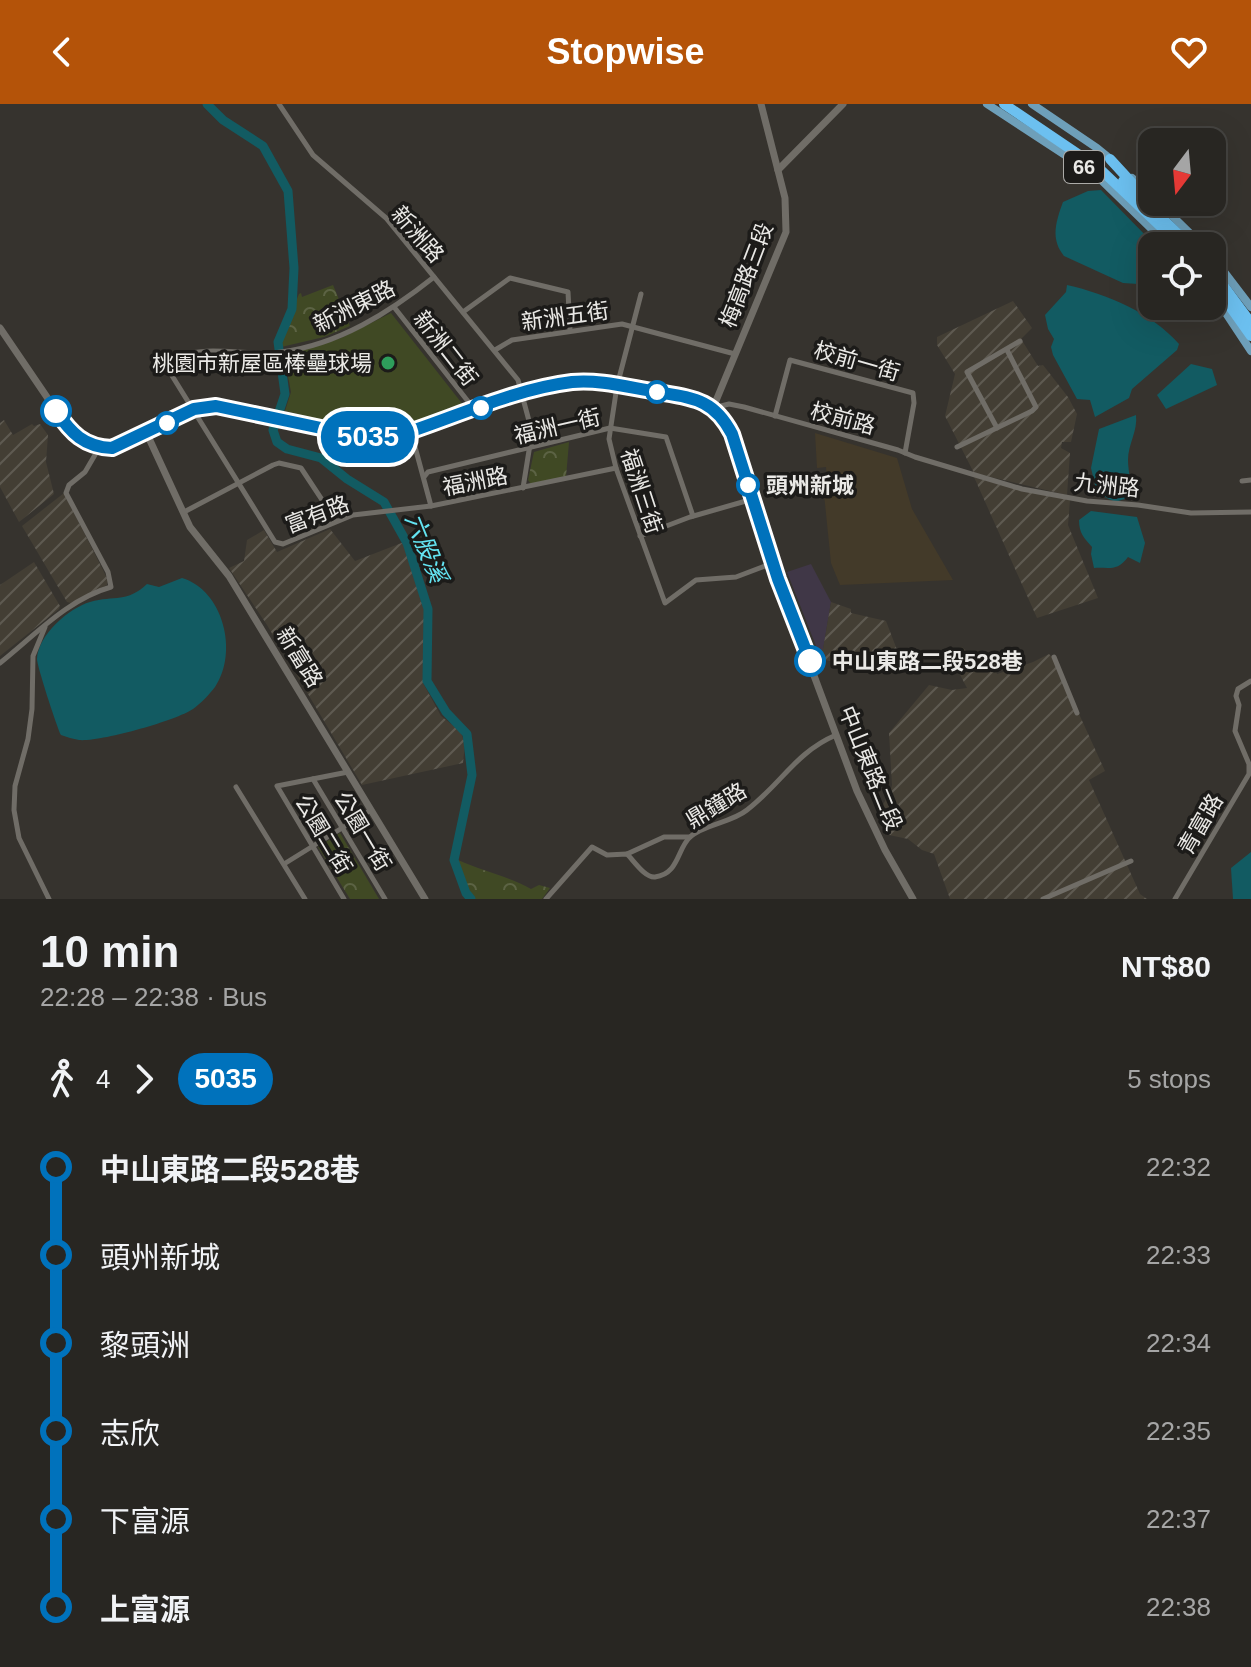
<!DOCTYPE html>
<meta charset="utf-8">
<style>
:root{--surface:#282622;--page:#34322f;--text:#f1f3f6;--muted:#a5a5a5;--line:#444340;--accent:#b45309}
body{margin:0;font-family:Arial,"Noto Sans TC",sans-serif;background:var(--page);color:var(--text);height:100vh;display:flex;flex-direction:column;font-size:30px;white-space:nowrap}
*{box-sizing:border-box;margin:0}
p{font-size:26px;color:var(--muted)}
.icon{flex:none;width:44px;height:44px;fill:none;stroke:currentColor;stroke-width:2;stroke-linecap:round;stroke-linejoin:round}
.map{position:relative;height:795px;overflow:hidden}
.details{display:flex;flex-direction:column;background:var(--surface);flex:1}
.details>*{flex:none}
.badge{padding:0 16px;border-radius:26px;font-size:28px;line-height:52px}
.needle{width:52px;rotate:196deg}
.tools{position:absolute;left:1138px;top:24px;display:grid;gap:16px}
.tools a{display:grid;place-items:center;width:88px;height:88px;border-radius:16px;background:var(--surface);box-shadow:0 8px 32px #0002,0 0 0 2px var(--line);font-size:40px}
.map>.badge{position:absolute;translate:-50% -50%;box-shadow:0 0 0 4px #fff}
.legs{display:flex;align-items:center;gap:12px;height:88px;padding:0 40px;font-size:26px}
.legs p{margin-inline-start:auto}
.head{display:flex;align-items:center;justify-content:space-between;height:136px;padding:0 40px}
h1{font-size:44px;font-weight:700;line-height:60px}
ul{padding:0 40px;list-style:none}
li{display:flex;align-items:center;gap:28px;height:88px;font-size:30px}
li i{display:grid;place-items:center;width:12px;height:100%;margin:0 10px;background:currentColor}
li i::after{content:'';width:20px;height:20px;margin:-10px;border:6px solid;border-radius:50%;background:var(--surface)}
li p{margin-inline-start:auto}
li:first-child i{background:linear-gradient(#0000 50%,currentColor 0)}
li:last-child i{background:linear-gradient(currentColor 50%,#0000 0)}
header{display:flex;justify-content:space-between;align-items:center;height:104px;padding:0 40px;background:var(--accent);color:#fff;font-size:36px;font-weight:700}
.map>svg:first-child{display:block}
.commercial{fill:#403747}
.industrial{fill:url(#industrial-furrows)}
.education{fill:#433a29}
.park{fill:url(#park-crowns)}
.pitch{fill:#404924}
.water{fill:#125b62}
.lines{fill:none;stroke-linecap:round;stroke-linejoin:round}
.river{stroke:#125b62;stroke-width:9}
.street{stroke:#706d67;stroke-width:5}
.secondary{stroke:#706d67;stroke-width:7}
.primary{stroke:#6e9fb9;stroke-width:8}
.highway{stroke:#6cc0f0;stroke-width:10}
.line-1-casing{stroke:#fff;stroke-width:18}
.line-1{stroke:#0072bc;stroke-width:12}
.leisure-dot{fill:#2e9e5b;stroke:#1c1b19;stroke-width:3}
.stop-1-dot{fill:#fff;stroke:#0072bc;stroke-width:4}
.labels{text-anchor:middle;stroke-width:7;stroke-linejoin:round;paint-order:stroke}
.shield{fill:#1c1b19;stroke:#acaba8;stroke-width:2}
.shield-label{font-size:20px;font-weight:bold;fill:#eae9e6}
.street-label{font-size:22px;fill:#eae9e6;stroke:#1c1b19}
.poi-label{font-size:22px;fill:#eae9e6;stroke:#1c1b19;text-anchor:end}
.stop-label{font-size:22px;font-weight:bold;fill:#eae9e6;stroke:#1c1b19;text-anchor:start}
.water-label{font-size:24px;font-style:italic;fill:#64e5f3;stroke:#1c1b19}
</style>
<header><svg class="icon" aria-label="back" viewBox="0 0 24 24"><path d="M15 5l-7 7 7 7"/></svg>Stopwise<svg class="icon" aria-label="heart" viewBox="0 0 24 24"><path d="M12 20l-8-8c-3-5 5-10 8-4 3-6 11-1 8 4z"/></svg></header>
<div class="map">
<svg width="1251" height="795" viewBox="0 0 1251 795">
<defs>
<pattern id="industrial-furrows" width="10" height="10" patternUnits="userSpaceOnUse" patternTransform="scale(2)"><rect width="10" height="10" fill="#433e34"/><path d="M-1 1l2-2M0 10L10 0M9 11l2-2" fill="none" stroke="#5e5a51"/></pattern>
<pattern id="park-crowns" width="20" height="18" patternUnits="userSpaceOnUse" patternTransform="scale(2)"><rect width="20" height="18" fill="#404924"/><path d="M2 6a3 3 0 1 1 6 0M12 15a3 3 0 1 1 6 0" fill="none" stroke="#5c6344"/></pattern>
</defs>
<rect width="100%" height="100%" fill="#36332e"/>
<polygon class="commercial" points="811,460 831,498 823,546 818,547 787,468"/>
<g class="industrial">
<polygon points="1013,197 1032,224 1021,235 1038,262 1043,261 1068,293 1077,310 1071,338 1062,338 1061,344 1070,349 1067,391 974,369 945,312 955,270 937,241 937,233"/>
<polygon points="4,316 13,331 32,320 34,322 40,320 48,331 46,358 54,390 19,418 0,383 0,319"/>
<polygon points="974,373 1015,385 1070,396 1068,421 1098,494 1037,514"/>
<polygon points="64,389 108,476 107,481 71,499 67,498 22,422"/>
<polygon points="330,425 355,457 404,438 426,504 423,579 441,612 460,627 465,639 463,659 362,681 267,521 229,464 244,457 247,436 264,426 277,448"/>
<polygon points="34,458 60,502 59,505 0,552 0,481"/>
<polygon points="831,498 851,505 851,509 886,517 899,551 878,556 841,557 839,559 820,555 818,547 823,545"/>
<polygon points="962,543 969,549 990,552 997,570 1033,558 1049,550 1054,555 1105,667 1089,676 1140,790 1147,795 950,795 934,750 922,746 908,735 889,731 879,707 890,689 892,681 889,629 929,581 952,586 967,584 949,550 949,547"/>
</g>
<polygon class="education" points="815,329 897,354 912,405 953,476 840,481 831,459 823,380 827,379 826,363 817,364"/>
<g class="park">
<polygon points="333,181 350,222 324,233 281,243 281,233 299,190 301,189 302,193"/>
<polygon points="569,338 566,373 531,380 528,376 534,348"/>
<polygon points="340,729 379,795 350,795 318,743"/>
<path d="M458 756C482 767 508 772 531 785L539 781 550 784 542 795H471Z"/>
</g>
<polygon class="pitch" points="391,209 464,302 389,326 359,325 285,307 291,288 284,252 341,234"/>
<g class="water">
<path d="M1101 86 1153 139 1148 162 1138 180 1123 179 1064 152C1050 135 1056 117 1063 98L1088 87Z"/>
<path d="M1067 181C1107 190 1152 209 1179 240L1177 246 1132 285 1129 294 1095 313 1090 296 1077 295 1053 251 1051 243 1054 235 1048 225 1045 211 1066 188Z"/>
<polygon points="1191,260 1212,265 1217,281 1166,305 1157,291"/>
<path d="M1136 311C1138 327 1128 340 1128 356 1128 369 1133 381 1128 394L1115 398 1097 389 1091 364 1099 325Z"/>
<path d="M1091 407 1137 413 1145 439 1140 459 1128 453C1117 468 1109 463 1094 464L1091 450 1092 443C1084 434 1079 429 1079 416Z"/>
<path d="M182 474C223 486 239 548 215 583 209 591 200 600 193 605 175 617 100 638 79 636 73 635 67 633 61 631 57 623 37 562 37 555 38 531 69 504 90 498 115 491 127 499 147 480L159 483Z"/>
<polygon points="1251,748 1251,795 1233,795 1231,764"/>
</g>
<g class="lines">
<polyline class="river" points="207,0 223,16 263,42 288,87 294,164 292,205 278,238 285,290 273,326 277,338 287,345 321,354 347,375 384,398 407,439 428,505 427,577 446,608 467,630 472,671 454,756 466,789 471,795"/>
<g class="street">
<polyline points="279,0 313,51 386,114 518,276 532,328 523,384"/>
<path d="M434 173C390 208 338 241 281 248 259 251 235 247 213 247 196 247 180 251 164 253L166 262 275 438 283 440 353 411 431 402 616 364"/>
<polyline points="641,190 617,282 609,335 616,364 665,499 696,476 736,473 773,459"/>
<polyline points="394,203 474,305"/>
<polyline points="463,208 510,174 568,188 570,226"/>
<polyline points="495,246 512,236 622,220 735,250"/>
<polyline points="713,304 729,300 744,303 898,346 915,353 1022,385 1087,397 1138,401 1191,409 1251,408"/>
<polyline points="775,312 790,256 913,289 914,299 905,349"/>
<polyline points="997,324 967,268 1020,237"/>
<polyline points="411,328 431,402"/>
<polyline points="957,343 1032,307 1036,303 1007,246"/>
<polyline points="424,373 428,368 610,324 666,333 693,412"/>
<polyline points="1242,377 1251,376"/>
<polyline points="184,408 273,361 279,359 301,364 336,417"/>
<polyline points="640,432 690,413 753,395"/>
<polyline points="45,523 33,552 32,605 28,635 15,682 14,706 19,734 49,795"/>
<polyline points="1054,553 1077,609"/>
<path d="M0 559C35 531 68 495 111 483L108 468 66 389 69 381 85 368 99 344"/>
<polyline points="313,675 385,795"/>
<polyline points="236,683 305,795"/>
<polyline points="627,750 664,733 690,733"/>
<polyline points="284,760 371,706"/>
<polyline points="344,795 277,682 348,668"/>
<path d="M546 795 592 743 607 751 627 750C634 757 645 774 655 773 679 770 677 745 690 733 704 720 731 719 747 706 780 681 796 648 836 631"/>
<polyline points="1043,795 1131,757"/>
<polyline points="1175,795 1249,670 1249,660 1235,627 1239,601 1236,592 1238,585 1251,577"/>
</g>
<g class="secondary">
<polyline points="778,66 843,0"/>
<path d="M0 224 70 327C86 342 103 347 124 341L194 305 216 302 359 332 403 330C458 312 515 285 572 278 599 275 631 284 657 288 693 294 715 295 732 330L778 475 857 687 885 746 913 795"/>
<polyline points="713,304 786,128 785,94 761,0"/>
<polyline points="147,330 190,423 229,472 425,795"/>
</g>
<g class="primary">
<polyline points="987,0 1097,72 1169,142"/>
<polyline points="1032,0 1097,44 1113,57"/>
<polyline points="1132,74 1152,93"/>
<polyline points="1158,98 1203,142"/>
<polyline points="1212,152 1251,203"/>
<polyline points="1212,188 1251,247"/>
</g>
<g class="highway">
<polyline points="1004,0 1100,65 1181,142"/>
<polyline points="1110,55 1133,80"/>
<polyline points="1123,77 1191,142"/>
<polyline points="1212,166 1251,219"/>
<polyline points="1212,177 1251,232"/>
</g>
</g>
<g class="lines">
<defs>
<path id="line-1" d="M56 307C71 329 84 343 112 344L194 305 216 302 359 332 403 330C458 312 515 285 572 278 599 275 631 284 657 288 693 294 714 295 732 330L778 475 810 557"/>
</defs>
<use href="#line-1" class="line-1-casing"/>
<use href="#line-1" class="line-1"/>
</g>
<circle class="leisure-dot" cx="388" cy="259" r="8"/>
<g class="stop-1-dot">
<circle cx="657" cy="288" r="10"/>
<circle cx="481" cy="304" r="10"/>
<circle cx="56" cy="307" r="14"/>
<circle cx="167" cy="319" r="10"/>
<circle cx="748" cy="381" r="10"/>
<circle cx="810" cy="557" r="14"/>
</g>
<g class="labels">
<rect class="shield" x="1064" y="47" width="40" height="32" rx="6"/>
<g class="shield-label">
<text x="1084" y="70">66</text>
</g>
<g class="street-label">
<text transform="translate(418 130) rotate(49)" y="8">新洲路</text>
<text transform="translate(746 171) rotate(-69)" y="8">梅高路三段</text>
<text transform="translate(354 202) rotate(-27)" y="8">新洲東路</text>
<text transform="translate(565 212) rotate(-8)" y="8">新洲五街</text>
<text transform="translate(446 244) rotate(52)" y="8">新洲二街</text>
<text transform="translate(857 257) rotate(16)" y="8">校前一街</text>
<text transform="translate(843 314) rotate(15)" y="8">校前路</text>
<text transform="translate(557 322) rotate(-13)" y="8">福洲一街</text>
<text transform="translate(475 377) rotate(-11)" y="8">福洲路</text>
<text transform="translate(1107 381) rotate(6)" y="8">九洲路</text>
<text transform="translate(642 387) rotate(72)" y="8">福洲三街</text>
<text transform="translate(317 410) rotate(-21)" y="8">富有路</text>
<text transform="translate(300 553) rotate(58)" y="8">新富路</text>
<text transform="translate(871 664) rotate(68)" y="8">中山東路二段</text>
<text transform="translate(716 701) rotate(-31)" y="8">鼎鐘路</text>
<text transform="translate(1200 720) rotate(-60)" y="8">青富路</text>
<text transform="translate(363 727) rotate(59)" y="8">公園一街</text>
<text transform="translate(324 730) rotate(59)" y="8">公園二街</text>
</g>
<g class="poi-label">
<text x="372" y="267">桃園市新屋區棒壘球場</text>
</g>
<g class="stop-label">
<text x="766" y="389">頭州新城</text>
<text x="832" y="565">中山東路二段528巷</text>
</g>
<g class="water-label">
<text transform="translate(426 444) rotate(68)" y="8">六股溪</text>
</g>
</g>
</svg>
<div class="tools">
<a><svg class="needle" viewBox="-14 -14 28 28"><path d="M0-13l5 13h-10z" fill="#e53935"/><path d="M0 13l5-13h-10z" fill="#a5a5a5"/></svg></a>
<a><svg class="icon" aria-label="locate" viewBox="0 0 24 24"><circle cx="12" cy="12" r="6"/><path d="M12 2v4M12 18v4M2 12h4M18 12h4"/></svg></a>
</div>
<b class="badge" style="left:368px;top:333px;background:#0072bc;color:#fff">5035</b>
</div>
<section class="details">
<div class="head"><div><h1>10 min</h1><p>22:28 – 22:38 · Bus</p></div><b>NT$80</b></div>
<div class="legs"><svg class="icon" aria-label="walk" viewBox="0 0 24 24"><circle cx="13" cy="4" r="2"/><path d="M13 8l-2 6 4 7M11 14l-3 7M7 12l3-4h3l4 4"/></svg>4<svg class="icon" aria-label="forward" viewBox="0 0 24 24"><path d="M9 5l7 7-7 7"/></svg><b class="badge" style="background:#0072bc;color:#fff">5035</b><p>5 stops</p></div>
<ul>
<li><i style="color:#0072bc"></i><b>中山東路二段528巷</b><p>22:32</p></li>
<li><i style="color:#0072bc"></i><span>頭州新城</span><p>22:33</p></li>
<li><i style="color:#0072bc"></i><span>黎頭洲</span><p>22:34</p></li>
<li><i style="color:#0072bc"></i><span>志欣</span><p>22:35</p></li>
<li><i style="color:#0072bc"></i><span>下富源</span><p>22:37</p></li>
<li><i style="color:#0072bc"></i><b>上富源</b><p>22:38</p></li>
</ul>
</section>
